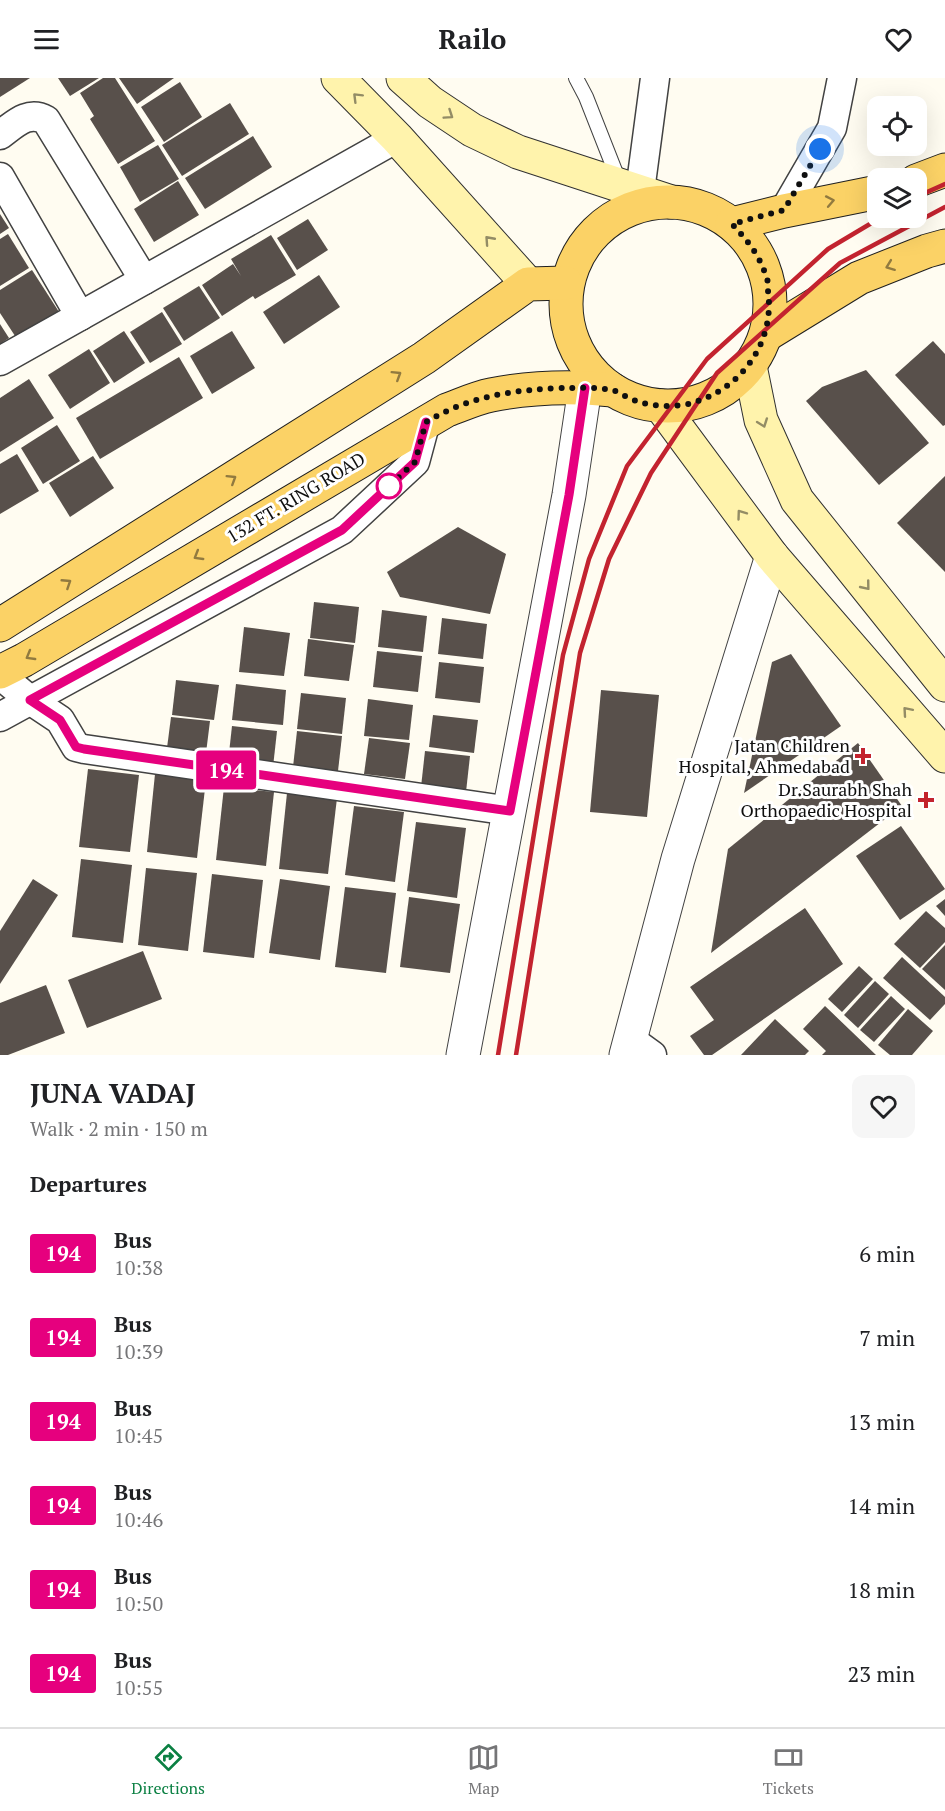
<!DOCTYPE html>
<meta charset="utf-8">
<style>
:root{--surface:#fff;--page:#f6f6f6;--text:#202124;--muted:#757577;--line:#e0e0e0;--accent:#0b8043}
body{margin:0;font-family:"PT Serif",serif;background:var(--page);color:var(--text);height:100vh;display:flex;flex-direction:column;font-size:22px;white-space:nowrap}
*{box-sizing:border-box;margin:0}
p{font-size:20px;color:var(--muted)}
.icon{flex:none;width:33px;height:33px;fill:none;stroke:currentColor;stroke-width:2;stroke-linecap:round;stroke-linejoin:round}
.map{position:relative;height:977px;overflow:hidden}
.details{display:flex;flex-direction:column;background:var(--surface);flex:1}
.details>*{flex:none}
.badge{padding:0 12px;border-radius:4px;font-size:21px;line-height:39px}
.controls{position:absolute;left:867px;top:18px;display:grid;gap:12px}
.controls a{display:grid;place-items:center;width:60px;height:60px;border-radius:12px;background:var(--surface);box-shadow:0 6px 24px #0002;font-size:30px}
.you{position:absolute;width:30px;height:30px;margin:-15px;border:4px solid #fff;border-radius:50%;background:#1a73e8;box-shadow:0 0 0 9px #1a73e833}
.map>.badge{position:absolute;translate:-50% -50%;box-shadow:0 0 0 3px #fff}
h2{padding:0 30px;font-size:22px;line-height:54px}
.round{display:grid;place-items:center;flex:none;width:63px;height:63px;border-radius:12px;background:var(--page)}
.head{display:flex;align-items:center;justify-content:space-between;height:102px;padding:0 30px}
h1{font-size:28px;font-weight:800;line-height:45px}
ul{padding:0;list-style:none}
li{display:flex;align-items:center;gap:18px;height:84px;padding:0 30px}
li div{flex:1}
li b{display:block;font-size:22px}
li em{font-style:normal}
li .badge{min-width:66px;font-weight:700;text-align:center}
header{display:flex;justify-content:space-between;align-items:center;height:78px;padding:0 30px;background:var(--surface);font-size:27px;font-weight:800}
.dock{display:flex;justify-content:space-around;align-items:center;height:84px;border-top:2px solid var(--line);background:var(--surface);font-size:16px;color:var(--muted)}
.dock a{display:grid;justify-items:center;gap:3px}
.dock .selected{color:var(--accent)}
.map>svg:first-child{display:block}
.building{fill:#58504b}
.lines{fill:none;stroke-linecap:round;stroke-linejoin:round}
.service-casing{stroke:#424242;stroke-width:16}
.minor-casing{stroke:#424242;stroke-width:31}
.tertiary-casing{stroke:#424242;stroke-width:35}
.secondary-casing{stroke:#313131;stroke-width:35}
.primary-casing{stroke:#202020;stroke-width:35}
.service{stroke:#fff;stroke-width:14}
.minor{stroke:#fff;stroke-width:28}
.tertiary{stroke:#fff;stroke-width:33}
.secondary{stroke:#fff3ac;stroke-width:33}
.primary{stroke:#fbd266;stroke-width:33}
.rail{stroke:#c3232f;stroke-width:4.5}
.oneway{stroke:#938c65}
.oneway2{stroke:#917a3f}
.line-casing{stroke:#fff;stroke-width:14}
.line{stroke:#e6007e;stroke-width:9}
.walk{stroke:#0f0f0f;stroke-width:6;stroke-dasharray:0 10.8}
.stop-dot{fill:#fff;stroke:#e6007e;stroke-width:3}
.poi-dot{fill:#c3232f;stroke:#fff;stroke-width:2}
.labels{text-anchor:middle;stroke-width:6;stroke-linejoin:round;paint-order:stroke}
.street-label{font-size:18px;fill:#0f0f0f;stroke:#fff}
.poi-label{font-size:18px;fill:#0f0f0f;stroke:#fff;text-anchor:end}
</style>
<header><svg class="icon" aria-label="menu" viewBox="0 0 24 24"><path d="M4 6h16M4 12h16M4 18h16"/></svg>Railo<svg class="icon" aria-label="heart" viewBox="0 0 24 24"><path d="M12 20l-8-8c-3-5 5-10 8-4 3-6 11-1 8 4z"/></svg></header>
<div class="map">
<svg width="945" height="977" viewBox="0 0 945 977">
<rect width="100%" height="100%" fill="#fffcf1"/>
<g class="building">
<polygon points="0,0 30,0 0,19"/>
<polygon points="58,0 99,0 70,18"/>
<polygon points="103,0 115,0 155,63 118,86 90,41 94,38 80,15"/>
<polygon points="119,0 174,0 137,26"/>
<polygon points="180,4 202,39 164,64 141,29"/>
<polygon points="230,25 249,56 182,98 162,67"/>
<polygon points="253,58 272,89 205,131 185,100"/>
<polygon points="158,67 179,101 140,124 120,89"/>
<polygon points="178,103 199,137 154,164 134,131"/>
<polygon points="0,136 9,150 0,156"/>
<polygon points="308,141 328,172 297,192 277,160"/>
<polygon points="8,156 29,190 0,208 0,161"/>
<polygon points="271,157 296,197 255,221 253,218 222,238 202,207 233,186 241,198 231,181"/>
<polygon points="32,192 61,237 19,264 0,235 0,212"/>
<polygon points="319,197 340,229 284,266 263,234"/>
<polygon points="199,208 220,240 184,263 163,230"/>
<polygon points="162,234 182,266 150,285 130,254"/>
<polygon points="0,246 9,260 0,266"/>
<polygon points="124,253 145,285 114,305 93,273"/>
<polygon points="232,253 255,290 212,316 190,278"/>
<polygon points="933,263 945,276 945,347 943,348 895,297"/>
<polygon points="89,271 110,305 70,331 48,297"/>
<polygon points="179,279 203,320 100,381 76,340"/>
<polygon points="866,292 929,365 879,407 806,323 822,309"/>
<polygon points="29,301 54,340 0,374 0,320"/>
<polygon points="57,347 80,383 43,406 21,370"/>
<polygon points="17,376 39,413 0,436 0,386"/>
<polygon points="93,378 114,410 70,439 49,405"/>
<polygon points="945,398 945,494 897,445"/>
<polygon points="458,449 506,476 490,536 400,519 387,494"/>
<polygon points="314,524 359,529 355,565 310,560"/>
<polygon points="382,532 427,538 423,574 378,569"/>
<polygon points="442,540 487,546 483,581 438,576"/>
<polygon points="244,549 290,555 284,598 239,594"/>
<polygon points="308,561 354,567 349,603 304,598"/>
<polygon points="377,573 422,578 418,614 373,609"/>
<polygon points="791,576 841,648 744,715 772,584"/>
<polygon points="439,584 484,589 480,625 435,620"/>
<polygon points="176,602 219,607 214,642 172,637"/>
<polygon points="236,606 286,612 283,647 232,642"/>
<polygon points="601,612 659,617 647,739 590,734"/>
<polygon points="301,615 346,620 342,656 297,651"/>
<polygon points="368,621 413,627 409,662 364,658"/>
<polygon points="433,637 478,642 474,675 429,669"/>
<polygon points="171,639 210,643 206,675 167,670"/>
<polygon points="232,648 277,653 273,689 228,684"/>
<polygon points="297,653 342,658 338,693 293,689"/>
<polygon points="369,660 410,665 405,701 364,696"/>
<polygon points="858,665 902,728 711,875 728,771"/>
<polygon points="425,673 470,678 466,714 421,709"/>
<polygon points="88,691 139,697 130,774 79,769"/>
<polygon points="155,696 206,702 197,780 147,774"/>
<polygon points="224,709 274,714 266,788 216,782"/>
<polygon points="287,715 337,720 328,796 279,791"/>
<polygon points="354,728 404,734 395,804 345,797"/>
<polygon points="416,744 466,750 457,820 407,813"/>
<polygon points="901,748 945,811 900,842 856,778"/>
<polygon points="81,781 132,787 123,865 72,859"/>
<polygon points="146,790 197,795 188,873 138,867"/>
<polygon points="212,796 263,802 254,880 203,874"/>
<polygon points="33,801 58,817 0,906 0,853"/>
<polygon points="280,801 330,808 320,882 269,875"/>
<polygon points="345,809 396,815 386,895 335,889"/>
<polygon points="409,819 460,826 450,895 400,889"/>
<polygon points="945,821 945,838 936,828"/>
<polygon points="805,830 843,886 712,977 704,977 690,958 714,942 690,909"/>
<polygon points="926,833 945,850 945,864 920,890 894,866"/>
<polygon points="945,867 945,912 922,891"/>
<polygon points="143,873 162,921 87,950 68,902"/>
<polygon points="902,879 945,919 945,926 930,942 883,900"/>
<polygon points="859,888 873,901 842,934 828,921"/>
<polygon points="875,903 889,916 858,950 844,937"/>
<polygon points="46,907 65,955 8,977 0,977 0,925"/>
<polygon points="891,918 905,931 874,964 860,952"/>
<polygon points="825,928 876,977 822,977 826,973 803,951"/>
<polygon points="908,931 933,953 912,977 890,977 878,967"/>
<polygon points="775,941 809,973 805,977 741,977"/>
</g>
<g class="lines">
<defs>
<polyline id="service" points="576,0 586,19 619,103"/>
<g id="minor">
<path d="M0 57C15 46 28 32 46 42L144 202"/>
<polyline points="0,99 80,238"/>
<polyline points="640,113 655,0"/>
<polyline points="784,133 832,50 842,0"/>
<polyline points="0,283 397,60"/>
<polyline points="0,597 30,622 60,642 76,669 84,671 510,733"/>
<polyline points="0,639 342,452 415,384 426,343"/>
<polyline points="630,961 652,977"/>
</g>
<g id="tertiary">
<polyline points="463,977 569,417 585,310"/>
<polyline points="626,977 678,781 772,478"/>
</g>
<g id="secondary">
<polyline points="338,0 397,60 528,206"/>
<polyline points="403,0 430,24 472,52 518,74 671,124"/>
<polyline points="750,288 761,342 797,422 945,607"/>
<polyline points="661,328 772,478 945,678"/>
</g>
<g id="primary">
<polyline points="916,103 945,92"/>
<circle cx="668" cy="226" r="102"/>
<polyline points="732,146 784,133 878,114"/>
<polyline points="766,257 859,200 927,173 945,168"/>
<polyline points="0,547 424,280 528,206 566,205"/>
<path d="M0 594 24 582 447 332C461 327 476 320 491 317 531 309 573 308 613 312"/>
</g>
</defs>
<use href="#service" class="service-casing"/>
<use href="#minor" class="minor-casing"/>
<use href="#tertiary" class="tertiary-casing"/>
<use href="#secondary" class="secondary-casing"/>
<use href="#primary" class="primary-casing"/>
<use href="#service" class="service"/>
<use href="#minor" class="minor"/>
<use href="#tertiary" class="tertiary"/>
<use href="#secondary" class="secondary"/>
<use href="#primary" class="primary"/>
<g class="rail">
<polyline points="916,119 945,106"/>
<polyline points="498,977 563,577 589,481 627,388 707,281 828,171 880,140"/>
<polyline points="516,977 580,575 609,481 651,395 717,295 840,185 945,129"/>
</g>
</g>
<defs><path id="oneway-chevron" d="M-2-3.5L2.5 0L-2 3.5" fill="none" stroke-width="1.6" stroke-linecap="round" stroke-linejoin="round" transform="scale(1.5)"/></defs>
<g class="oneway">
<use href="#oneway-chevron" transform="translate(357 19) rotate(-135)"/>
<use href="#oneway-chevron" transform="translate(449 37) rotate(34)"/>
<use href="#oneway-chevron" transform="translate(489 162) rotate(-132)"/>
<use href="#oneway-chevron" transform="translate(763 345) rotate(70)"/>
<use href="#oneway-chevron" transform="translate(741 436) rotate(-126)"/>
<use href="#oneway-chevron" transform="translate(866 508) rotate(51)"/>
<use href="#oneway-chevron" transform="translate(907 633) rotate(-131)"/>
</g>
<g class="oneway2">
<use href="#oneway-chevron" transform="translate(830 123) rotate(-11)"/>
<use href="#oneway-chevron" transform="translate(890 188) rotate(159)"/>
<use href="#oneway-chevron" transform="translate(397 297) rotate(-32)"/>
<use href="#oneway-chevron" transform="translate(232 401) rotate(-32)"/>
<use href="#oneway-chevron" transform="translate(198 478) rotate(149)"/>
<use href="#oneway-chevron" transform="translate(67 505) rotate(-33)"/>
<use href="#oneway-chevron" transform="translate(30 578) rotate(150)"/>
</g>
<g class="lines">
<defs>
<polyline id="line" points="426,344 415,384 342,452 30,622 60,642 76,669 84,671 510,733 569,417 585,310"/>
</defs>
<use href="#line" class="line-casing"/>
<use href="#line" class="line"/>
<path class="walk" d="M389 408 386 411 415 384 426 344C470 318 512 312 562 310 578 310 596 309 612 312 620 314 628 321 637 323 654 329 677 330 695 324 743 309 775 263 768 213 768 207 768 200 765 195 758 175 746 161 732 146L784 132 820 71"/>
</g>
<circle class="stop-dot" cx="389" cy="408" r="12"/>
<g class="poi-dot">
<path d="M860 669h6v6h6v6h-6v6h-6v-6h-6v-6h6z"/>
<path d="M923 713h6v6h6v6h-6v6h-6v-6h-6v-6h6z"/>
</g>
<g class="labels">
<g class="street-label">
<text transform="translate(296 420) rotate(-31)" y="6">132 FT. RING ROAD</text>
</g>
<g class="poi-label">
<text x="850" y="674">Jatan Children<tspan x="850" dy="21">Hospital, Ahmedabad</tspan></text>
<text x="912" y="718">Dr.Saurabh Shah<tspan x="912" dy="21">Orthopaedic Hospital</tspan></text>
</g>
</g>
</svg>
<div class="controls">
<a><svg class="icon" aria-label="locate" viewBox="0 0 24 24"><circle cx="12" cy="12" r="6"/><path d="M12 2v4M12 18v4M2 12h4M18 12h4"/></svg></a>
<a><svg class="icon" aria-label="layers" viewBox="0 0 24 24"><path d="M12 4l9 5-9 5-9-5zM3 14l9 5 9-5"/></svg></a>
</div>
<div class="you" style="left:820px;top:71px"></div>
<b class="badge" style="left:226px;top:692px;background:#e6007e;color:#fff">194</b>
</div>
<section class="details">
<div class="head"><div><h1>JUNA VADAJ</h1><p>Walk · 2 min · 150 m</p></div><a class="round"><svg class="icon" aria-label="heart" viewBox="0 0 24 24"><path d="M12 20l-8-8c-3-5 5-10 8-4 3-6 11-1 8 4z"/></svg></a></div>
<h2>Departures</h2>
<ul>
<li><span class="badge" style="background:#e6007e;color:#fff">194</span><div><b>Bus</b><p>10:38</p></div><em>6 min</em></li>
<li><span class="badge" style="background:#e6007e;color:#fff">194</span><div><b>Bus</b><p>10:39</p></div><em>7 min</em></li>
<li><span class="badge" style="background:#e6007e;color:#fff">194</span><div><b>Bus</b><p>10:45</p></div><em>13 min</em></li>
<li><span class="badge" style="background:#e6007e;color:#fff">194</span><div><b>Bus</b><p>10:46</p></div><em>14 min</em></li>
<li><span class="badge" style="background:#e6007e;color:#fff">194</span><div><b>Bus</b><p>10:50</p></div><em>18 min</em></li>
<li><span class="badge" style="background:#e6007e;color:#fff">194</span><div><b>Bus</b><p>10:55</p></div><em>23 min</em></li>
</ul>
</section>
<nav class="dock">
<a class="selected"><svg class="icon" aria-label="directions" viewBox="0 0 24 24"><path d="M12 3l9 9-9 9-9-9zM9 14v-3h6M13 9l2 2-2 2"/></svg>Directions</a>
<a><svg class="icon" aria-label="map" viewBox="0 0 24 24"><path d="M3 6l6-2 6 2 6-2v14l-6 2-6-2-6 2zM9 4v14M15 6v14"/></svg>Map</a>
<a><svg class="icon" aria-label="tickets" viewBox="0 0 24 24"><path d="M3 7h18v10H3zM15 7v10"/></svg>Tickets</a>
</nav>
